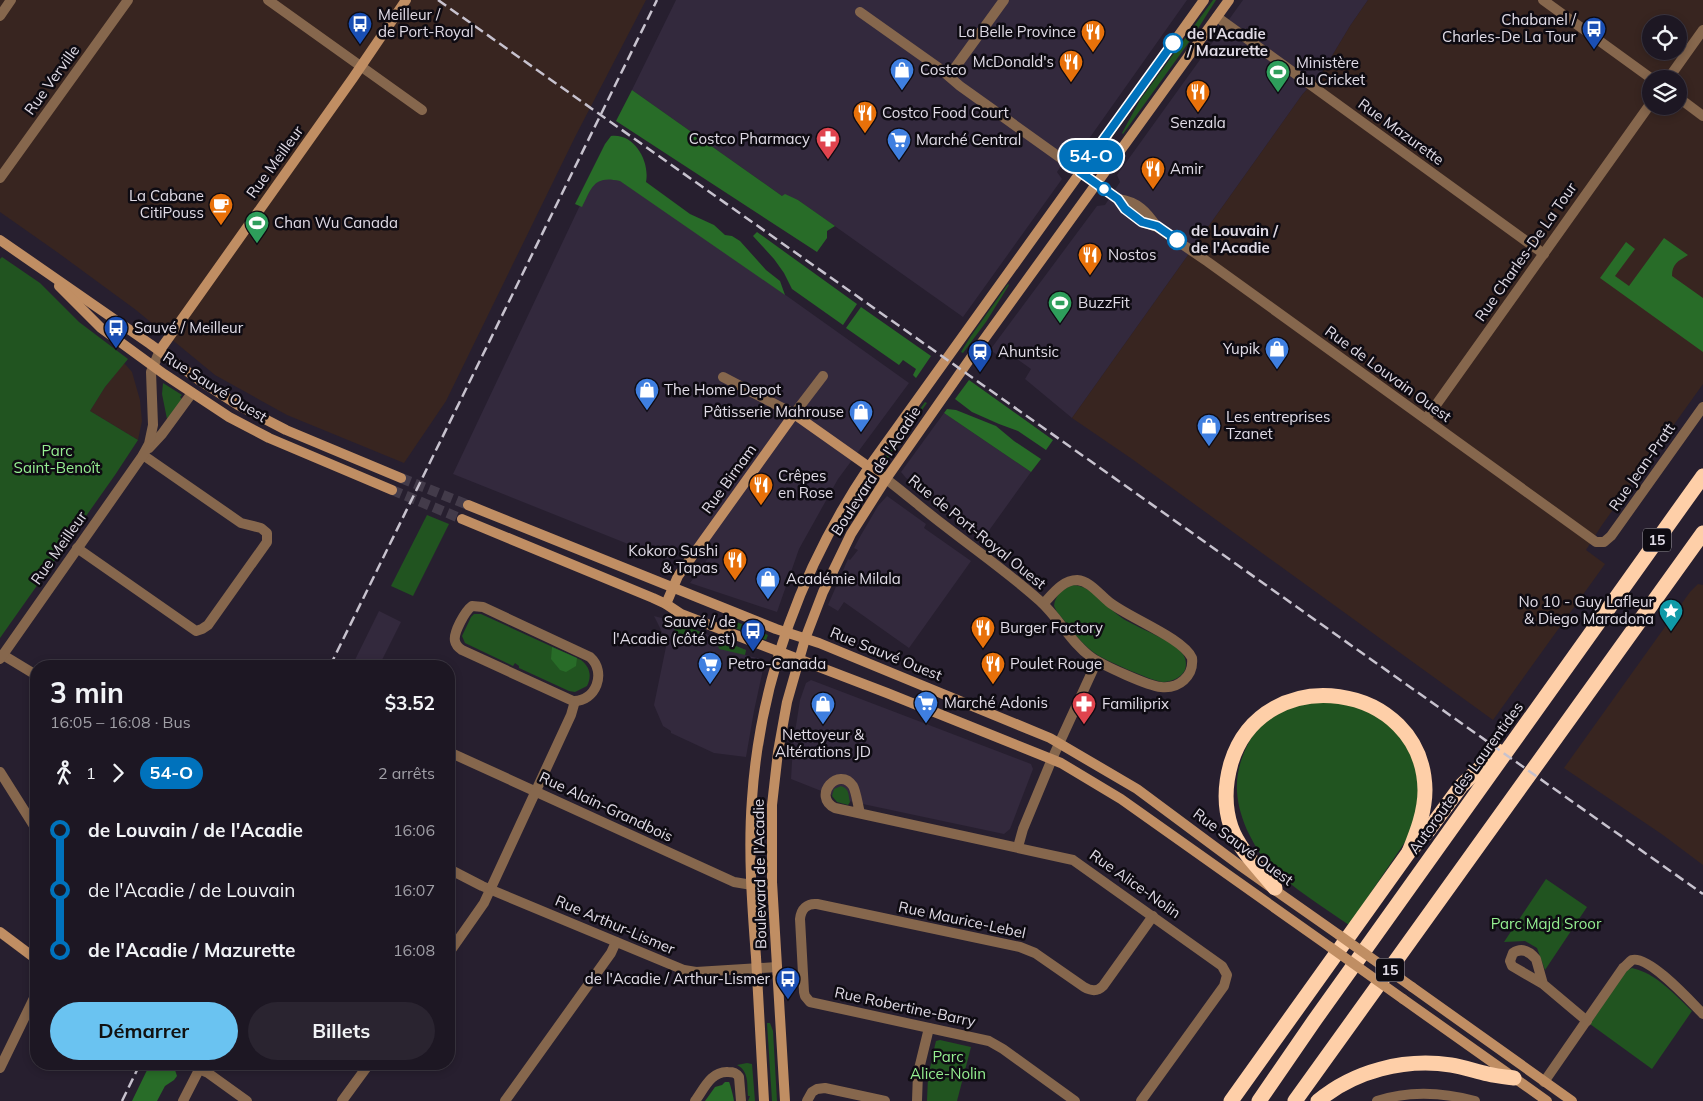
<!DOCTYPE html>
<html lang="fr">
<meta charset="utf-8">
<style>
:root{--surface:#1d1723;--page:#2a2430;--text:#f1f3f6;--muted:#a09fa6;--line:#3b3641;--accent:#6ac3f1}
body{margin:0;font-family:Mulish,sans-serif;background:var(--page);color:var(--text);height:100vh;display:flex;flex-direction:column;font-size:19px;white-space:nowrap}
*{box-sizing:border-box;margin:0}
p{font-size:16px;color:var(--muted)}
.icon{flex:none;width:28px;height:28px;fill:none;stroke:currentColor;stroke-width:2;stroke-linecap:round;stroke-linejoin:round}
.map{position:relative;flex:1;overflow:hidden}
.drawer{position:absolute;left:30px;top:660px;width:425px;height:410px;display:flex;flex-direction:column;background:var(--surface);border-radius:20px;box-shadow:0 2px 8px #0003,0 0 0 1px var(--line)}
.drawer>*{flex:none}
.badge{padding:0 10px;border-radius:16px;font-size:18px;line-height:32px}
.controls{position:absolute;left:1642px;top:15px;display:grid;gap:10px}
.controls a{display:grid;place-items:center;width:45px;height:45px;border-radius:50%;background:var(--surface);box-shadow:0 2px 8px #0003,0 0 0 1px var(--line);font-size:25px}
.map>.badge{position:absolute;translate:-50% -50%;box-shadow:0 0 0 2px #fff}
.legs{display:flex;align-items:center;gap:8px;height:55px;padding:0 20px;font-size:16px}
.legs p{margin-inline-start:auto}
.headline{display:flex;align-items:center;justify-content:space-between;height:85px;padding:0 20px}
h1{font-size:28px;font-weight:700;line-height:38px}
.cta{display:flex;gap:10px;margin-top:auto;padding:10px 20px}
.cta a{flex:1;height:58px;border-radius:30px;background:var(--accent);color:#111;font-size:20px;font-weight:700;line-height:58px;text-align:center}
.cta a+a{background:var(--page);color:var(--text)}
ul{padding:0 20px;list-style:none}
li{display:flex;align-items:center;gap:18px;height:60px;font-size:19px}
li i{display:grid;place-items:center;width:8px;height:100%;margin:0 6px;background:currentColor}
li i::after{content:'';width:12px;height:12px;margin:-6px;border:4px solid;border-radius:50%;background:var(--surface)}
li p{margin-inline-start:auto}
li:first-child i{background:linear-gradient(#0000 50%,currentColor 0)}
li:last-child i{background:linear-gradient(currentColor 50%,#0000 0)}
.map>svg:first-child{display:block}
.built{fill:#33293d}
.industrial{fill:#382520;fill-rule:evenodd}
.green{fill:#215420}
.forest{fill:#286c28}
.lines{fill:none;stroke-linecap:round;stroke-linejoin:round}
.secondary-tunnel{stroke:#433b4a;stroke-width:10;stroke-dasharray:10 5;stroke-linecap:butt}
.street{stroke:#86674d;stroke-width:10}
.secondary{stroke:#c08e63;stroke-width:10}
.highway{stroke:#fecfa8;stroke-width:15}
.rail{stroke:#c7c2ce;stroke-width:2.5;stroke-dasharray:10 5;stroke-linecap:butt}
.secondary-bridge{stroke:#c08e63;stroke-width:10}
.line-1-casing{stroke:#fff;stroke-width:11}
.line-1{stroke:#0072bc;stroke-width:8}
.stop-1-dot{fill:#fff;stroke:#0072bc;stroke-width:2.5}
.labels{text-anchor:middle;stroke-width:5;stroke-linejoin:round;paint-order:stroke}
.shield{fill:#0e0b12;stroke:#a19da6;stroke-width:1}
.shield-label{font-size:14px;font-weight:bold;fill:#e0dbe6}
.poi-label{font-size:15px;fill:#e0dbe6;stroke:#0e0b12;text-anchor:start}
.stop-label{font-size:15px;font-weight:bold;fill:#e0dbe6;stroke:#0e0b12;text-anchor:start}
.street-label{font-size:15px;fill:#e0dbe6;stroke:#0e0b12}
.park-label{font-size:15px;fill:#96f092;stroke:#0e0b12}
</style>
<div class="map">
<svg width="1703" height="1101" viewBox="0 0 1703 1101">
<rect width="100%" height="100%" fill="#271f2f"/>
<g class="built">
<polygon points="676,0 1187,0 1081,150 1072,150 1057,172 1062,179 963,317 798,200 782,196 632,90"/>
<polygon points="1243,0 1368,0 1350,26 1323,71 1302,95 1072,418 1025,379 1031,369 1006,351 1002,358 990,350 1097,206 1105,205 1120,182 1117,175"/>
<polygon points="600,163 909,383 838,479 799,549 777,612 690,583 709,557 682,542 668,560 453,474"/>
<polygon points="944,413 1031,472 985,536 906,478 901,472"/>
<polygon points="887,496 926,524 924,528 971,561 909,648 844,602 838,611 828,605 848,559 850,560 858,550 854,548 861,535 878,506"/>
<polygon points="379,611 401,622 379,666 352,666"/>
<polygon points="654,616 673,621 746,650 745,655 765,660 754,711 746,757 714,753 671,733 671,731 663,726 654,705 667,642"/>
<polygon points="811,680 1031,764 1033,769 1010,829 1004,834 844,800 791,779 793,745 800,700 806,683"/>
</g>
<g class="industrial">
<polygon points="0,0 646,0 575,137 446,401 404,463 287,415 215,375 136,310 57,252 0,212"/>
<path d="M1368 0H1703V384L1602 525 1586 550 1605 564 1493 720 1132 459 1072 418 1302 95 1323 71 1350 26ZM1651 24H1679V51H1651ZM1651 79H1679V106H1651Z"/>
<polygon points="124,363 132,372 140,400 142,421 138,440 90,411 105,387"/>
<polygon points="1698,584 1703,585 1703,865 1663,835 1564,768 1690,592"/>
</g>
<g class="green">
<polygon points="1213,0 1216,0 1194,35 1123,134 1122,133 1140,100"/>
<polygon points="2,257 40,283 79,322 128,359 105,387 90,411 138,440 115,475 0,638 0,259"/>
<polygon points="1008,284 1009,285 986,322 963,353 961,352 971,336"/>
<polygon points="163,383 182,395 180,397 182,399 167,419 162,394"/>
<polygon points="925,402 927,403 886,461 884,459"/>
<polygon points="427,515 449,524 413,596 391,586"/>
<path d="M1073 585C1093 586 1106 607 1122 618 1137 628 1172 640 1181 652 1186 657 1187 664 1185 670 1181 678 1171 682 1163 682 1154 682 1108 661 1099 656 1082 646 1070 627 1057 612L1054 606C1055 595 1063 589 1073 585Z"/>
<path d="M474 614H481L581 660C590 667 592 676 587 686L575 692 569 691 519 668V666L515 663 513 666 465 643 462 636 471 617Z"/>
<polygon points="727,618 768,635 766,640 725,624"/>
<polygon points="673,621 701,632 700,646 679,642 673,625"/>
<polygon points="716,638 746,650 745,655 719,649"/>
<path d="M1303 698 1367 708 1399 733 1410 751 1419 781 1417 816 1407 839 1349 925C1321 905 1288 886 1265 860 1258 852 1252 840 1247 830 1233 797 1233 772 1250 740 1255 732 1262 721 1269 716 1279 709 1292 704 1303 698Z"/>
<path d="M841 786C850 789 848 795 850 802L848 805 837 802 832 796 834 789Z"/>
<polygon points="1546,879 1587,907 1545,970 1537,948 1525,941 1504,942"/>
<path d="M1632 968C1656 973 1675 995 1692 1011L1652 1069 1590 1024 1626 971Z"/>
<polygon points="767,1023 770,1023 773,1031 777,1101 772,1101"/>
<polygon points="940,1040 971,1047 957,1101 927,1101 928,1077 935,1045 936,1041"/>
<path d="M747 1063 752 1064 755 1101H748L750 1096H748C747 1084 749 1071 737 1065Z"/>
</g>
<g class="forest">
<polygon points="632,90 782,196 785,194 798,200 835,226 827,231 827,238 817,252 616,121"/>
<path d="M611 136C635 133 650 162 646 182L690 214 714 225 725 235 732 236 740 241 766 270 780 281 785 295 620 181C594 175 592 187 582 207L575 204 605 144Z"/>
<polygon points="757,232 857,304 843,325 792,289 784,273 774,259 753,236"/>
<path d="M1664 238 1688 255C1678 261 1672 264 1672 276L1703 298V352L1600 278 1626 242 1635 249 1615 276 1629 286Z"/>
<polygon points="861,307 931,356 916,378 913,375 916,369 903,360 899,365 846,328"/>
<polygon points="969,380 1053,440 1046,450 1018,431 999,424 972,412 955,399"/>
<polygon points="947,409 956,410 996,426 1014,441 1041,459 1031,472 944,413"/>
<polygon points="552,647 577,658 576,666 566,672 560,670 551,659"/>
<polygon points="150,1064 173,1064 177,1076 174,1080 165,1086 157,1101 132,1101"/>
<path d="M725 1082H729C730 1083 734 1099 734 1101H705L715 1087 722 1085Z"/>
</g>
<g class="lines">
<g class="secondary-tunnel">
<polyline points="401,478 468,505"/>
<polyline points="392,490 462,519"/>
</g>
<g class="street">
<polyline points="268,0 422,110"/>
<polyline points="1543,0 1652,79"/>
<polyline points="860,12 939,68 960,86 1118,199 1125,209 1142,222 1157,227 1208,262 1596,542 1604,542 1611,536 1703,407"/>
<polyline points="0,16 11,0"/>
<polyline points="1217,17 1544,254"/>
<polyline points="949,76 1004,0"/>
<polyline points="1668,79 1703,30"/>
<polyline points="1679,98 1703,116"/>
<polyline points="0,178 128,0"/>
<path d="M1118 199C1138 202 1146 211 1157 227"/>
<polyline points="723,377 794,414 823,376"/>
<polyline points="1426,419 1651,103"/>
<polyline points="149,448 162,434 192,393"/>
<path d="M886 479C906 494 925 511 945 526 977 551 1010 574 1040 601 1059 618 1071 643 1091 657 1102 665 1148 686 1161 687 1179 689 1194 676 1192 658 1183 638 1129 618 1109 602 1099 594 1090 581 1077 580 1062 580 1052 595 1043 604"/>
<polyline points="77,548 196,631 202,629 208,625 267,542 267,533 261,528 241,523 143,455"/>
<path d="M472 606 483 607 590 657C607 672 596 702 573 701L462 650C459 648 456 646 455 641 453 633 465 611 472 606Z"/>
<polyline points="3,655 36,675"/>
<polyline points="0,659 143,455 149,444 153,425 151,372 160,350"/>
<polyline points="449,752 734,882 752,885"/>
<polyline points="0,772 36,829"/>
<path d="M860 813C858 806 856 791 853 786 839 765 811 796 835 808L1073 860 1222 966 1227 975 1224 986 1141 1101"/>
<polyline points="1018,847 1023,829 1052,759 1097,661"/>
<polyline points="449,869 482,886 684,970 696,972 777,967"/>
<polyline points="449,953 484,903 571,715 575,701"/>
<path d="M1543 984 1536 959C1530 952 1522 947 1513 953L1510 961 1512 966 1543 984 1587 1021"/>
<polyline points="0,1068 36,994"/>
<polyline points="199,1069 208,1073 247,1101"/>
<path d="M1544 1082 1623 968C1626 966 1629 962 1632 960 1649 955 1692 1003 1703 1014"/>
<polyline points="183,1101 202,1064"/>
<polyline points="342,1101 369,1064"/>
<polyline points="505,1101 611,953 616,942"/>
<path d="M695 1101C704 1089 711 1071 728 1072 734 1072 736 1073 739 1077L741 1101"/>
<polyline points="807,1101 812,1092 817,1089 825,1088 885,1101"/>
<polyline points="917,1101 918,1073 929,1028"/>
<path d="M1075 1101 1003 1049 989 1041 810 1002 805 996 804 992 800 919C801 909 807 903 817 904L1020 947 1035 953 1084 987C1091 991 1097 992 1103 986L1153 916"/>
<path d="M1377 1101C1410 1090 1442 1092 1475 1101"/>
</g>
<g class="secondary">
<polyline points="0,240 150,344 199,380 238,405 286,430 401,478"/>
<polyline points="59,286 101,328 164,374 229,417 269,438 392,490"/>
<polyline points="160,350 353,78 406,0"/>
<polyline points="468,505 776,629 819,643 1050,738 1137,789 1242,867 1339,935"/>
<polyline points="462,519 653,598 666,604 681,614 887,693 1061,763 1121,799 1330,947"/>
<polyline points="666,604 678,576 794,414 886,479"/>
<polyline points="0,932 36,959"/>
<polyline points="1412,987 1572,1101"/>
<polyline points="1403,999 1547,1101"/>
<path d="M764 1101C761 1053 759 1005 756 957 752 905 748 851 752 799 760 679 803 565 869 467L1204 0"/>
<polyline points="785,1101 772,882 772,805 778,752 787,702 805,639 823,592 851,534 886,479 972,356 1229,0"/>
</g>
<g class="highway">
<path d="M1275 888C1260 869 1239 850 1231 827 1224 806 1225 784 1231 763 1263 659 1423 681 1425 790 1425 812 1417 832 1409 852"/>
<polyline points="1231,1101 1409,852 1428,831 1461,786 1498,751"/>
<polyline points="1259,1101 1314,1021 1703,476"/>
<polyline points="1295,1101 1703,533"/>
<path d="M1318 1101C1354 1071 1404 1058 1451 1065 1463 1067 1475 1071 1488 1074 1496 1076 1506 1077 1514 1078"/>
</g>
<g class="rail">
<polyline points="438,0 1703,894"/>
<polyline points="330,666 657,0"/>
<polyline points="122,1101 140,1064"/>
</g>
<g class="secondary-bridge">
<polyline points="1339,935 1412,987"/>
<polyline points="1330,947 1403,999"/>
</g>
</g>
<g class="lines">
<defs>
<polyline id="line-1" points="1173,43 1080,172 1118,199 1125,209 1142,222 1157,226 1177,240"/>
</defs>
<use href="#line-1" class="line-1-casing"/>
<use href="#line-1" class="line-1"/>
</g>
<defs>
<symbol id="bus-pin" viewBox="-11 -11 22 30"><path d="M0 17L-7.5 6A9.5 9.5 0 1 1 7.5 6Z" fill="#1a4fb4" stroke="#0e0b12"/><path d="M-5-6H5V4H4V6H2V4H-2V6H-4V4H-5ZM-3.5-4V0h7V-4ZM-3.5 1.2v1.5H-2V1.2ZM2 1.2v1.5H3.5V1.2Z" fill="#fff"/></symbol>
<symbol id="restaurant-pin" viewBox="-11 -11 22 30"><path d="M0 17L-7.5 6A9.5 9.5 0 1 1 7.5 6Z" fill="#e8710a" stroke="#0e0b12"/><path d="M-5-6h1v4h1v-4h1v4h1v-4h1v5L-1.5 .5V6h-2V.5L-5-1ZM5-6V6H3V1.5H1.5Q1.5-4 5-6Z" fill="#fff"/></symbol>
<symbol id="shop-pin" viewBox="-11 -11 22 30"><path d="M0 17L-7.5 6A9.5 9.5 0 1 1 7.5 6Z" fill="#3f7fe0" stroke="#0e0b12"/><path d="M-5-2.5h2.3a2.7 3.5 0 0 1 5.4 0H5L5.5 6h-11ZM-1.5-2.5h3a1.5 2.3 0 0 0-3 0Z" fill="#fff"/></symbol>
<symbol id="stadium-pin" viewBox="-11 -11 22 30"><path d="M0 17L-7.5 6A9.5 9.5 0 1 1 7.5 6Z" fill="#2e9e5b" stroke="#0e0b12"/><path d="M0-5a6.5 5 0 1 0 0 10a6.5 5 0 1 0 0-10ZM-3.5-1.8h7v3.6h-7Z" fill="#fff"/></symbol>
<symbol id="pharmacy-pin" viewBox="-11 -11 22 30"><path d="M0 17L-7.5 6A9.5 9.5 0 1 1 7.5 6Z" fill="#e0444e" stroke="#0e0b12"/><path d="M-2-6h4v4h4v4h-4v4h-4v-4h-4v-4h4Z" fill="#fff"/></symbol>
<symbol id="supermarket-pin" viewBox="-11 -11 22 30"><path d="M0 17L-7.5 6A9.5 9.5 0 1 1 7.5 6Z" fill="#3f7fe0" stroke="#0e0b12"/><path d="M-6-5.5h2.5l.6 2H6L4.5 2H-2.5L-4.4-4H-6ZM-1.5 3.2a1.3 1.3 0 1 0 .1 0ZM3 3.2a1.3 1.3 0 1 0 .1 0Z" fill="#fff"/></symbol>
<symbol id="cafe-pin" viewBox="-11 -11 22 30"><path d="M0 17L-7.5 6A9.5 9.5 0 1 1 7.5 6Z" fill="#e8710a" stroke="#0e0b12"/><path d="M-5.5-4.5H6V0H3Q3 3.5 0 3.5H-2.5Q-5.5 3.5-5.5 0ZM3-3.2v2h1.7v-2ZM-6 4.5H4V6H-6Z" fill="#fff"/></symbol>
<symbol id="station-pin" viewBox="-11 -11 22 30"><path d="M0 17L-7.5 6A9.5 9.5 0 1 1 7.5 6Z" fill="#1a4fb4" stroke="#0e0b12"/><path d="M-3-6H3Q5-6 5-4V2Q5 4 3 4L4.5 6H3L1.5 4h-3L-3 6H-4.5L-3 4Q-5 4-5 2V-4Q-5-6-3-6ZM-3.5-4v3h7v-3ZM-3.5 1v1.5H-2V1ZM2 1v1.5H3.5V1Z" fill="#fff"/></symbol>
<symbol id="sight-pin" viewBox="-11 -11 22 30"><path d="M0 17L-7.5 6A9.5 9.5 0 1 1 7.5 6Z" fill="#0f9aa8" stroke="#0e0b12"/><path d="M0-6L1.8-2.2L6-1.7L2.9 1.2L3.7 5.4L0 3.3L-3.7 5.4L-2.9 1.2L-6-1.7L-1.8-2.2Z" fill="#fff"/></symbol>
</defs>
<g fill-rule="evenodd">
<use href="#bus-pin" x="346" y="10" width="28" height="38"/>
<use href="#bus-pin" x="1580" y="15" width="28" height="38"/>
<use href="#restaurant-pin" x="1079" y="18" width="28" height="38"/>
<use href="#restaurant-pin" x="1057" y="48" width="28" height="38"/>
<use href="#shop-pin" x="888" y="56" width="28" height="38"/>
<use href="#stadium-pin" x="1264" y="58" width="28" height="38"/>
<use href="#restaurant-pin" x="1184" y="78" width="28" height="38"/>
<use href="#restaurant-pin" x="851" y="99" width="28" height="38"/>
<use href="#pharmacy-pin" x="814" y="125" width="28" height="38"/>
<use href="#supermarket-pin" x="885" y="126" width="28" height="38"/>
<use href="#restaurant-pin" x="1139" y="155" width="28" height="38"/>
<use href="#cafe-pin" x="207" y="191" width="28" height="38"/>
<use href="#stadium-pin" x="243" y="209" width="28" height="38"/>
<use href="#restaurant-pin" x="1076" y="241" width="28" height="38"/>
<use href="#stadium-pin" x="1046" y="289" width="28" height="38"/>
<use href="#bus-pin" x="102" y="314" width="28" height="38"/>
<use href="#shop-pin" x="1263" y="335" width="28" height="38"/>
<use href="#station-pin" x="966" y="338" width="28" height="38"/>
<use href="#shop-pin" x="633" y="376" width="28" height="38"/>
<use href="#shop-pin" x="847" y="398" width="28" height="38"/>
<use href="#shop-pin" x="1195" y="412" width="28" height="38"/>
<use href="#restaurant-pin" x="747" y="471" width="28" height="38"/>
<use href="#restaurant-pin" x="721" y="546" width="28" height="38"/>
<use href="#shop-pin" x="754" y="565" width="28" height="38"/>
<use href="#sight-pin" x="1657" y="597" width="28" height="38"/>
<use href="#restaurant-pin" x="969" y="614" width="28" height="38"/>
<use href="#bus-pin" x="739" y="617" width="28" height="38"/>
<use href="#supermarket-pin" x="696" y="650" width="28" height="38"/>
<use href="#restaurant-pin" x="979" y="650" width="28" height="38"/>
<use href="#supermarket-pin" x="912" y="689" width="28" height="38"/>
<use href="#shop-pin" x="809" y="690" width="28" height="38"/>
<use href="#pharmacy-pin" x="1070" y="690" width="28" height="38"/>
<use href="#bus-pin" x="774" y="965" width="28" height="38"/>
</g>
<g class="stop-1-dot">
<circle cx="1173" cy="43" r="9"/>
<circle cx="1104" cy="189" r="6"/>
<circle cx="1177" cy="240" r="9"/>
</g>
<g class="labels">
<g class="shield">
<rect x="1643" y="528.5" width="28" height="23" rx="4"/>
<rect x="1376" y="958.5" width="28" height="23" rx="4"/>
</g>
<g class="shield-label">
<text x="1657" y="545">15</text>
<text x="1390" y="975">15</text>
</g>
<g class="poi-label">
<text x="378" y="20">Meilleur /<tspan x="378" dy="17">de Port-Royal</tspan></text>
<text x="1576" y="25" text-anchor="end">Chabanel /<tspan x="1576" dy="17">Charles-De La Tour</tspan></text>
<text x="1076" y="37" text-anchor="end">La Belle Province</text>
<text x="1054" y="67" text-anchor="end">McDonald's</text>
<text x="1296" y="68">Ministère<tspan x="1296" dy="17">du Cricket</tspan></text>
<text x="920" y="75">Costco</text>
<text x="882" y="118">Costco Food Court</text>
<text x="1198" y="128" text-anchor="middle">Senzala</text>
<text x="810" y="144" text-anchor="end">Costco Pharmacy</text>
<text x="916" y="145">Marché Central</text>
<text x="1170" y="174">Amir</text>
<text x="204" y="201" text-anchor="end">La Cabane<tspan x="204" dy="17">CitiPouss</tspan></text>
<text x="274" y="228">Chan Wu Canada</text>
<text x="1108" y="260">Nostos</text>
<text x="1078" y="308">BuzzFit</text>
<text x="134" y="333">Sauvé / Meilleur</text>
<text x="1260" y="354" text-anchor="end">Yupik</text>
<text x="998" y="357">Ahuntsic</text>
<text x="664" y="395">The Home Depot</text>
<text x="844" y="417" text-anchor="end">Pâtisserie Mahrouse</text>
<text x="1226" y="422">Les entreprises<tspan x="1226" dy="17">Tzanet</tspan></text>
<text x="778" y="481">Crêpes<tspan x="778" dy="17">en Rose</tspan></text>
<text x="718" y="556" text-anchor="end">Kokoro Sushi<tspan x="718" dy="17">&amp; Tapas</tspan></text>
<text x="786" y="584">Académie Milala</text>
<text x="1654" y="607" text-anchor="end">No 10 - Guy Lafleur<tspan x="1654" dy="17">&amp; Diego Maradona</tspan></text>
<text x="736" y="627" text-anchor="end">Sauvé / de<tspan x="736" dy="17">l'Acadie (côté est)</tspan></text>
<text x="1000" y="633">Burger Factory</text>
<text x="728" y="669">Petro-Canada</text>
<text x="1010" y="669">Poulet Rouge</text>
<text x="944" y="708">Marché Adonis</text>
<text x="1102" y="709">Familiprix</text>
<text x="823" y="740" text-anchor="middle">Nettoyeur &amp;<tspan x="823" dy="17">Altérations JD</tspan></text>
<text x="770" y="984" text-anchor="end">de l'Acadie / Arthur-Lismer</text>
</g>
<g class="stop-label">
<text x="1187" y="39">de l'Acadie<tspan x="1187" dy="17">/ Mazurette</tspan></text>
<text x="1191" y="236">de Louvain /<tspan x="1191" dy="17">de l'Acadie</tspan></text>
</g>
<g class="street-label">
<text transform="translate(52 80) rotate(-54)" y="5">Rue Verville</text>
<text transform="translate(1401 132) rotate(36)" y="5">Rue Mazurette</text>
<text transform="translate(275 162) rotate(-54)" y="5">Rue Meilleur</text>
<text transform="translate(1526 252) rotate(-55)" y="5">Rue Charles-De La Tour</text>
<text transform="translate(1388 374) rotate(36)" y="5">Rue de Louvain Ouest</text>
<text transform="translate(215 387) rotate(32)" y="5">Rue Sauvé Ouest</text>
<text transform="translate(1642 467) rotate(-55)" y="5">Rue Jean-Pratt</text>
<text transform="translate(876 471) rotate(-57)" y="5">Boulevard de l'Acadie</text>
<text transform="translate(729 479) rotate(-54)" y="5">Rue Birnam</text>
<text transform="translate(977 532) rotate(39)" y="5">Rue de Port-Royal Ouest</text>
<text transform="translate(59 548) rotate(-55)" y="5">Rue Meilleur</text>
<text transform="translate(886 654) rotate(22)" y="5">Rue Sauvé Ouest</text>
<text transform="translate(1466 778) rotate(-54)" y="5">Autoroute des Laurentides</text>
<text transform="translate(606 807) rotate(25)" y="5">Rue Alain-Grandbois</text>
<text transform="translate(1243 847) rotate(36)" y="5">Rue Sauvé Ouest</text>
<text transform="translate(760 874) rotate(-91)" y="5">Boulevard de l'Acadie</text>
<text transform="translate(1135 884) rotate(35)" y="5">Rue Alice-Nolin</text>
<text transform="translate(962 920) rotate(12)" y="5">Rue Maurice-Lebel</text>
<text transform="translate(615 925) rotate(23)" y="5">Rue Arthur-Lismer</text>
<text transform="translate(905 1007) rotate(12)" y="5">Rue Robertine-Barry</text>
</g>
<g class="park-label">
<text x="57" y="456">Parc<tspan x="57" dy="17">Saint-Benoît</tspan></text>
<text x="1546" y="929">Parc Majd Sroor</text>
<text x="948" y="1062">Parc<tspan x="948" dy="17">Alice-Nolin</tspan></text>
</g>
</g>
</svg>
<div class="controls">
<a><svg class="icon" aria-label="locate" viewBox="0 0 24 24"><circle cx="12" cy="12" r="6"/><path d="M12 2v4M12 18v4M2 12h4M18 12h4"/></svg></a>
<a><svg class="icon" aria-label="layers" viewBox="0 0 24 24"><path d="M12 4l9 5-9 5-9-5zM3 14l9 5 9-5"/></svg></a>
</div>
<b class="badge" style="left:1091px;top:156px;background:#0072bc;color:#fff">54-O</b>
<section class="drawer">
<div class="headline"><div><h1>3 min</h1><p>16:05 – 16:08 · Bus</p></div><b>$3.52</b></div>
<div class="legs"><svg class="icon" aria-label="walk" viewBox="0 0 24 24"><circle cx="13" cy="4" r="2"/><path d="M13 8l-2 6 4 7M11 14l-3 7M7 12l3-4h3l4 4"/></svg>1<svg class="icon" aria-label="forward" viewBox="0 0 24 24"><path d="M9 5l7 7-7 7"/></svg><b class="badge" style="background:#0072bc;color:#fff">54-O</b><p>2 arrêts</p></div>
<ul>
<li><i style="color:#0072bc"></i><b>de Louvain / de l'Acadie</b><p>16:06</p></li>
<li><i style="color:#0072bc"></i><span>de l'Acadie / de Louvain</span><p>16:07</p></li>
<li><i style="color:#0072bc"></i><b>de l'Acadie / Mazurette</b><p>16:08</p></li>
</ul>
<div class="cta"><a>Démarrer</a><a>Billets</a></div>
</section>
</div>
